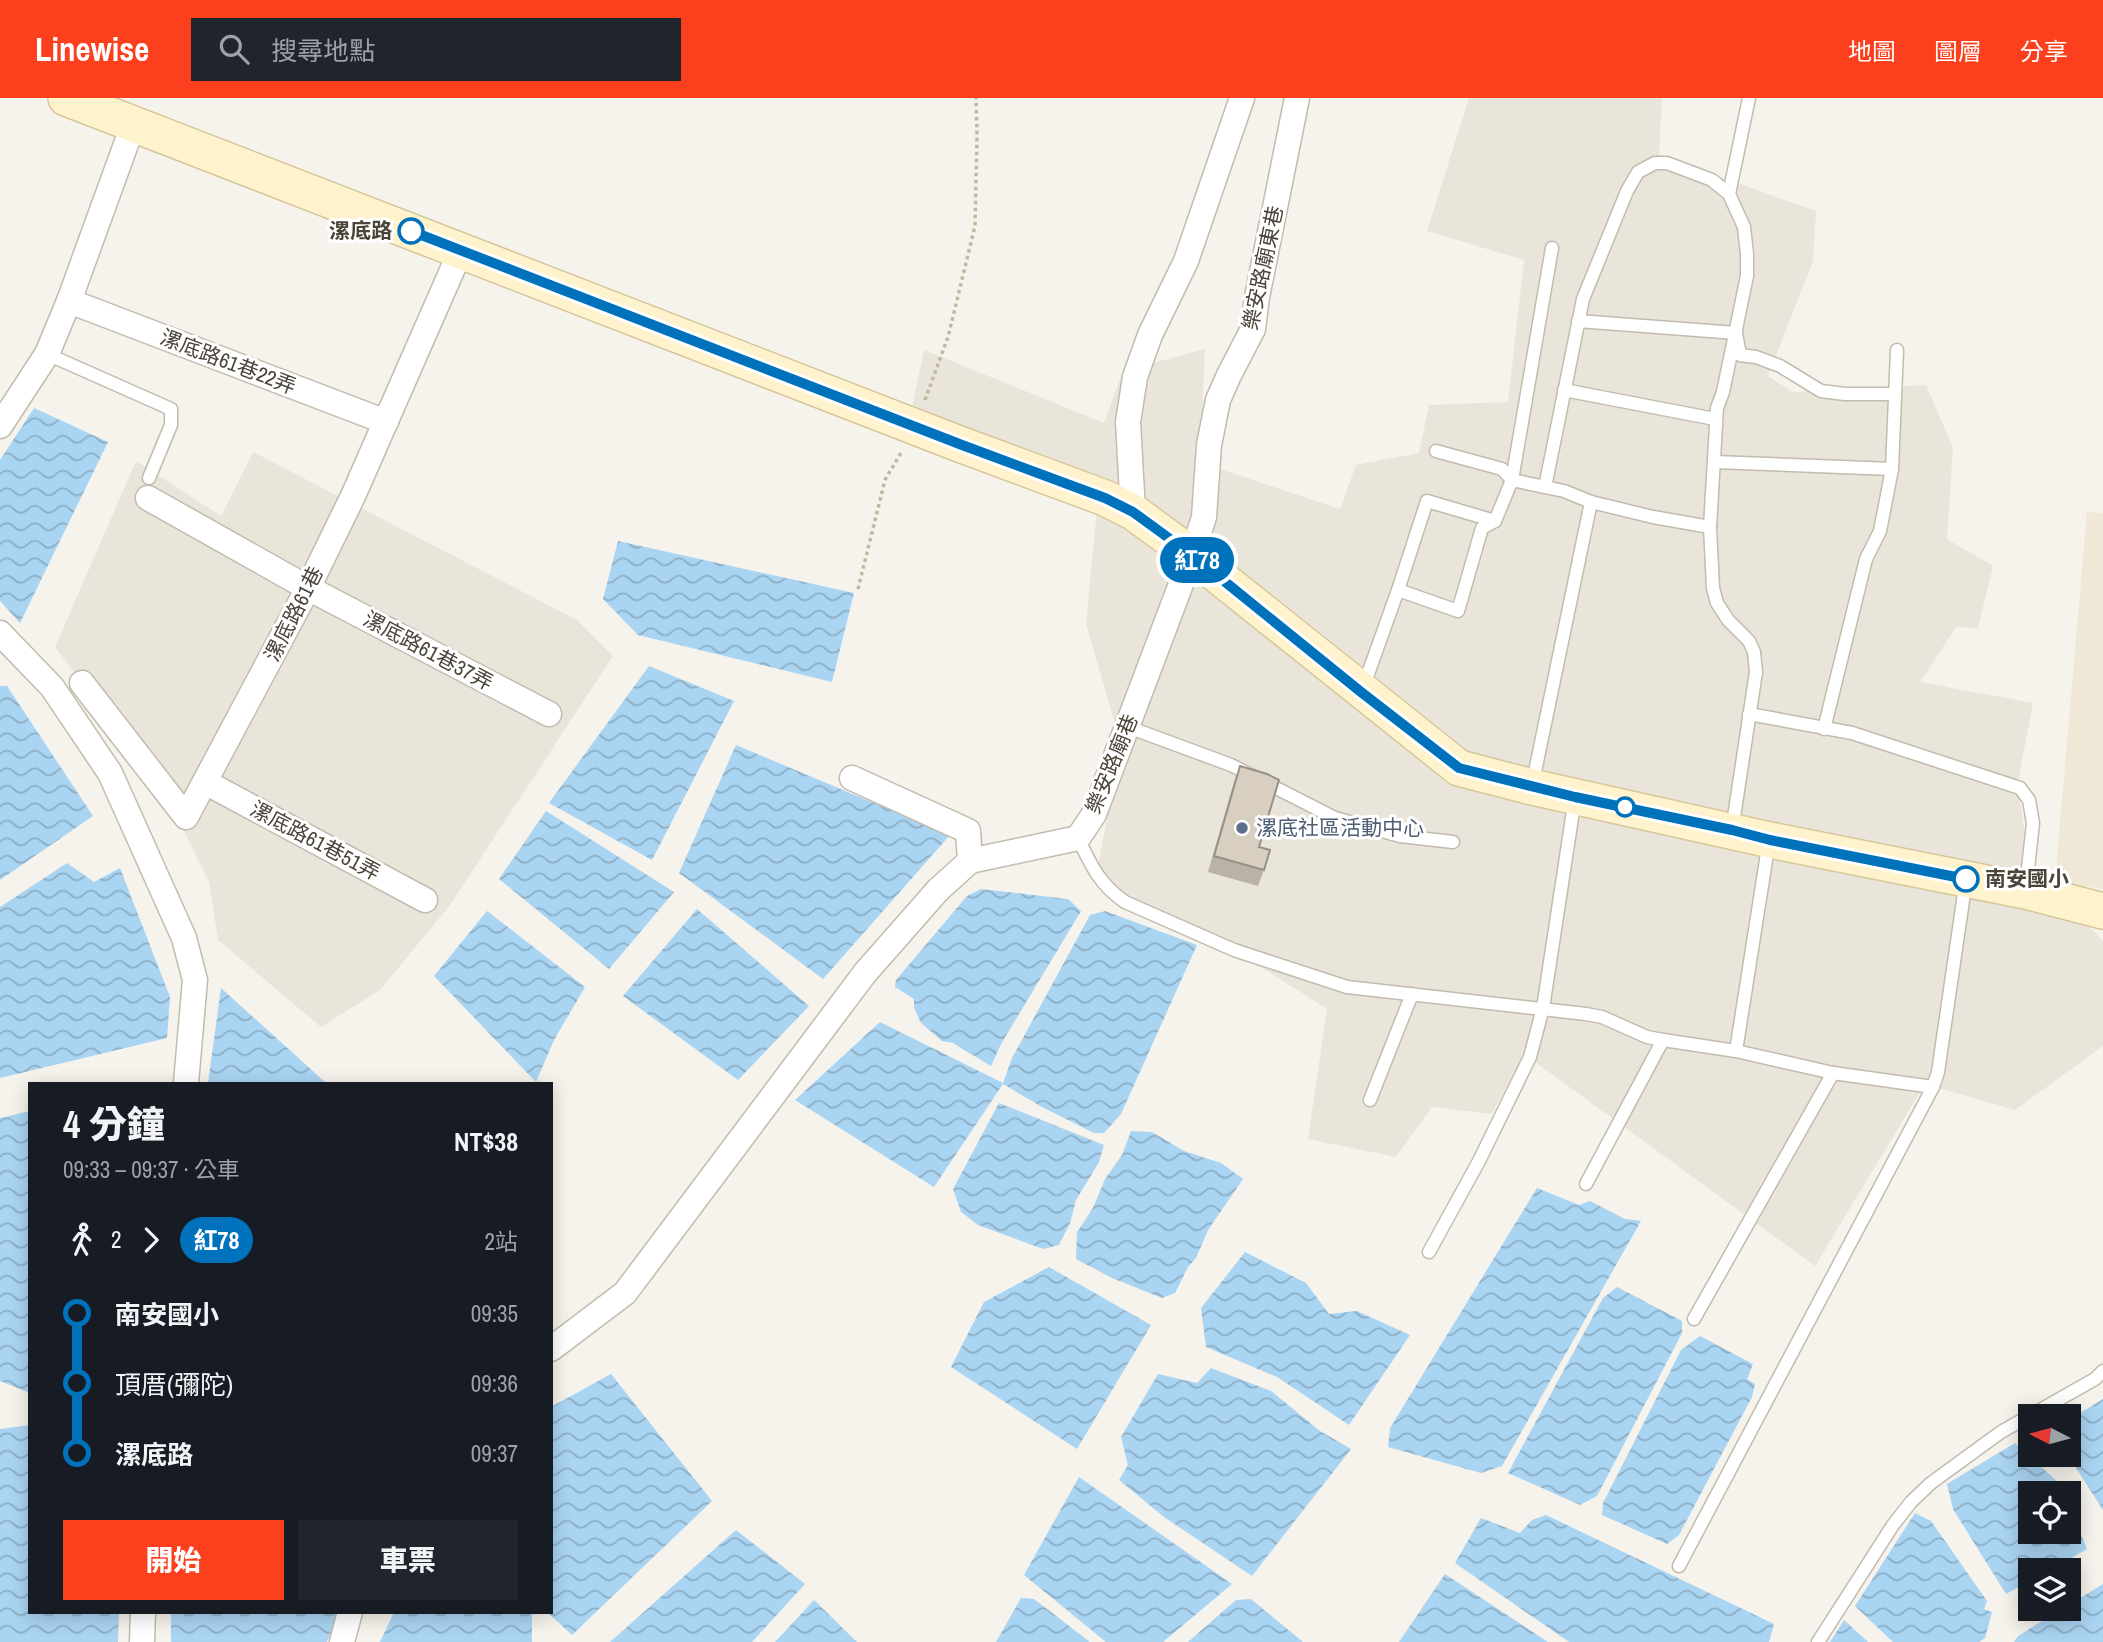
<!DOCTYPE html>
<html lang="zh-TW">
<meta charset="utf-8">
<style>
:root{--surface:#171b24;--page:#20242c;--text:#f1f3f6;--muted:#9ea1a6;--accent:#fc3f1d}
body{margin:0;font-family:"Archivo Narrow","Noto Sans TC",sans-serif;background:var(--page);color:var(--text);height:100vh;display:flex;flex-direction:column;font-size:26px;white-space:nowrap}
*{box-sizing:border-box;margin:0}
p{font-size:23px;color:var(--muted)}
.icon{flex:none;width:38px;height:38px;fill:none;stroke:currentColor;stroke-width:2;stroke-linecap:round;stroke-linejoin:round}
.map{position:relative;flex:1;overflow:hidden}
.sheet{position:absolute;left:28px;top:984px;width:525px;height:532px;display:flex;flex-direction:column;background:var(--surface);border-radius:0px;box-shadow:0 4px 18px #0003}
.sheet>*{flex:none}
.badge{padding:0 14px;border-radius:23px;font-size:24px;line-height:46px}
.needle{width:46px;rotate:276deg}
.buttons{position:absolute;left:2018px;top:1306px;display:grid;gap:14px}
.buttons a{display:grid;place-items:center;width:63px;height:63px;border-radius:0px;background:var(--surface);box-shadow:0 4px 18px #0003;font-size:35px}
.map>.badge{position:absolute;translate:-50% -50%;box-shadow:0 0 0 4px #fff}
.legs{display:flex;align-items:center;gap:10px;height:77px;padding:0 35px;font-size:23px}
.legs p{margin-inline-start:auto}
.headline{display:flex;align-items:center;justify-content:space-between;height:119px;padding:0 35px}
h1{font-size:38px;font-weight:800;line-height:52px}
.primary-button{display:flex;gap:14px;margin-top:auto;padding:14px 35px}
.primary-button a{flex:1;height:80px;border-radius:0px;background:var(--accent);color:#fff;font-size:28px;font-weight:800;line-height:80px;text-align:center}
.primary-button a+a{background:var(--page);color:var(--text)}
ul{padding:0 35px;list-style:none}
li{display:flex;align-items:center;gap:24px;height:70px;font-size:26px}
li i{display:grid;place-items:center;width:10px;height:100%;margin:0 9px;background:currentColor}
li i::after{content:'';width:18px;height:18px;margin:-9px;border:5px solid;border-radius:50%;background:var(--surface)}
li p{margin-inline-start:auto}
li:first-child i{background:linear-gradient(#0000 50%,currentColor 0)}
li:last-child i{background:linear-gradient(currentColor 50%,#0000 0)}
header{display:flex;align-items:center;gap:42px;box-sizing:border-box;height:98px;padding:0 35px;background:var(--accent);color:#fff}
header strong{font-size:33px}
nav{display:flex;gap:38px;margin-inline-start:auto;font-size:24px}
.search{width:490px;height:63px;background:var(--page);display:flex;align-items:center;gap:18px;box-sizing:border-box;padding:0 24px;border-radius:0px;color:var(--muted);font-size:26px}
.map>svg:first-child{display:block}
.residential{fill:#eae5da}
.education{fill:#efe8d6}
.water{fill:url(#water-waves)}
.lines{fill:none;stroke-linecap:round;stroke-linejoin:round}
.lane-casing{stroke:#c2bbae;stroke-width:15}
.street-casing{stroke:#c2bbae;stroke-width:27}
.secondary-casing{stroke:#d6c79b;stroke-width:38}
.path{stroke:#c4b79f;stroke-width:3.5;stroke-dasharray:3.5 3.5;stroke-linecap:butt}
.lane{stroke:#fff;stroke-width:12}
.street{stroke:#fff;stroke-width:24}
.secondary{stroke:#fff3cd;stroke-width:35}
.wall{fill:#bab2a6}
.building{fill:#d8cfc1;stroke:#979187;stroke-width:2}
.line-1-casing{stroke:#fff;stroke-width:16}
.line-1{stroke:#0072bc;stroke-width:10}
.stop-1-dot{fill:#fff;stroke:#0072bc;stroke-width:3.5}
.service-dot{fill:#5c6f8a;stroke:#fff;stroke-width:2.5}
.labels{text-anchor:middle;stroke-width:6;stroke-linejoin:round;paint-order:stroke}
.stop-label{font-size:21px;font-weight:bold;fill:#4b4439;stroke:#fff;text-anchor:end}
.street-label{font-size:21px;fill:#4b4439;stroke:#fff}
.service-label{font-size:21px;fill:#4e5e75;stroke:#fff;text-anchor:start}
</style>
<header>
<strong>Linewise</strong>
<div class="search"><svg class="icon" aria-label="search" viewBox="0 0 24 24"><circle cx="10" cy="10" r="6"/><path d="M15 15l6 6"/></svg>搜尋地點</div>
<nav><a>地圖</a><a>圖層</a><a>分享</a></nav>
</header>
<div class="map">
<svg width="2103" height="1544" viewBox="0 0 2103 1544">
<defs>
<pattern id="water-waves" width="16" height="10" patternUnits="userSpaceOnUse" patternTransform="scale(1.75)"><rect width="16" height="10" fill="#a9d4f2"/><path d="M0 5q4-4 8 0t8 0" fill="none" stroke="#8caec5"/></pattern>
</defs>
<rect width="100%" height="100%" fill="#f6f3ec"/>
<g class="residential">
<polygon points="1469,0 1662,0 1659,57 1816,113 1813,163 1768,278 1793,294 1926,287 1953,350 1947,441 1993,468 1978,530 1956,529 1920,584 2033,605 2018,684 2028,763 2103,843 2103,948 2015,1012 1925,986 1815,1168 1524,956 1492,1016 1432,1009 1396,1059 1308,1041 1327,911 1245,859 1095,784 1121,646 1086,526 1100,378 911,314 924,252 1104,325 1123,273 1205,251 1200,364 1340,411 1356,367 1419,355 1429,307 1508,304 1524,162 1427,133"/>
<polygon points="253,354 577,522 613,558 450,807 380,892 321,929 218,842 209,784 163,691 55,549 136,363 221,418"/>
</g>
<polygon class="education" points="2087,414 2103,415 2103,791 2055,783"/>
<g class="water">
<polygon points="34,310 108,344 20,525 0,503 0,362"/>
<polygon points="618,443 854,495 832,584 638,537 603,501"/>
<polygon points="649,568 734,603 652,762 549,705"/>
<polygon points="0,588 7,588 93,718 0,782"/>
<polygon points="736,647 950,737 823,881 679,775"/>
<polygon points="546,713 674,794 609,871 499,781"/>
<polygon points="67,765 94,784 120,770 170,899 167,940 0,980 0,809"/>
<polygon points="981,791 1068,801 1081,813 1001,946 991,968 953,945 942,943 921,925 914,910 914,901 895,889 896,882 967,798"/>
<polygon points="697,811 809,908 738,982 623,898"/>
<polygon points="487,813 585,889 554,942 536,984 434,878"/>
<polygon points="1105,813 1197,847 1121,1016 1104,1035 1094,1035 1042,1009 1003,986 934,1089 795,1002 880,924 1003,985 1012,960 1090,817"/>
<polygon points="221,890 326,985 208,985"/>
<polygon points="999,1005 1104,1047 1099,1064 1076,1102 1070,1125 1059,1147 1043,1151 978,1127 961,1114 953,1091"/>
<polygon points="30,1013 30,1295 0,1283 0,1020"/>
<polygon points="1131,1033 1152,1034 1184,1053 1221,1065 1243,1081 1208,1132 1196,1160 1188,1169 1175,1195 1162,1200 1112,1180 1076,1161 1077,1134 1093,1110 1105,1081 1122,1057"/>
<polygon points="1537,1090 1579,1107 1590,1103 1625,1121 1641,1123 1502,1368 1481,1375 1388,1349 1390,1330"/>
<polygon points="1245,1154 1306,1185 1329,1216 1357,1213 1410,1237 1349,1327 1277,1279 1206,1249 1201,1210"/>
<polygon points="1049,1169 1151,1227 1077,1351 951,1269 984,1204"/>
<polygon points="1617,1189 1682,1223 1682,1235 1597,1398 1580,1407 1508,1375 1603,1200"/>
<polygon points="1700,1238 1753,1266 1747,1281 1755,1286 1752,1299 1679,1437 1667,1446 1602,1417 1603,1405 1681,1252"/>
<polygon points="1211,1270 1271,1293 1320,1333 1351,1351 1252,1478 1164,1419 1119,1382 1128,1367 1121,1339 1158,1276 1197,1285"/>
<polygon points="611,1276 712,1403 572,1537 547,1514 551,1514 551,1309"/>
<polygon points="2103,1301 2103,1412 2067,1356 2068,1356 2069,1322"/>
<polygon points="30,1327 30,1514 119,1514 118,1544 0,1544 0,1331"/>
<polygon points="2015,1345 2059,1385 2063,1395 2030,1395 2030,1433 2068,1433 2069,1407 2087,1451 2050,1472 2030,1472 2030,1483 2006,1496 1953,1411 1947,1386"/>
<polygon points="1079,1379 1232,1486 1163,1544 1106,1544 1024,1477"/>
<polygon points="1915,1415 1931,1423 1987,1503 1984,1511 1992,1514 1985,1540 1979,1544 1893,1544 1855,1508"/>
<polygon points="1546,1417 1774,1526 1769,1544 1569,1544 1455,1465 1481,1420 1520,1435 1532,1422"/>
<polygon points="736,1432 805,1486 752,1544 610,1544"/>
<polygon points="1445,1476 1548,1544 1399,1544"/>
<polygon points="2103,1486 2103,1544 2014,1544 2018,1538 2063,1510 2068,1510 2069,1507"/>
<polygon points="1021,1500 1034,1501 1090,1544 996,1544"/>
<polygon points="1251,1501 1303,1544 1188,1544 1236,1502"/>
<polygon points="814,1502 857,1544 775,1544"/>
<polygon points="171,1514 339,1514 327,1544 171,1544"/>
<polygon points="394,1514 532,1514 532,1544 380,1544"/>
<polygon points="1844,1522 1868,1544 1830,1544"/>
</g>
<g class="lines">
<defs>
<g id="lane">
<polyline points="1729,96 1749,0"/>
<polyline points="1578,223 1736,235 1740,257 1756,259 1780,268 1821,293 1845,296 1895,296"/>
<polyline points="47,256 171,311 171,327 149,380"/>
<polyline points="1564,292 1715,321"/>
<polyline points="1436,353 1502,371 1512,382 1564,393 1591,404 1653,419 1710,429"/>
<polyline points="1715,364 1892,371"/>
<polyline points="1545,389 1583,201 1627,93 1638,74 1655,65 1667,65 1712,82 1729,96 1744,129 1747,156 1747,178 1723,294 1717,310 1710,429 1713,490 1717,505 1728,522 1749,543 1754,554 1756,574 1732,732"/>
<polyline points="1398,492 1458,513 1482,430 1495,423 1512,382 1552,150"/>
<polyline points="1363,590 1398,492 1427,403 1495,423"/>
<polyline points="1749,616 1852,635 2020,690 2029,702 2033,725 2026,789"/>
<polyline points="1128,629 1231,667 1335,720 1400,738 1453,744"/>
<polyline points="1824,631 1866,461 1880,433 1892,371 1897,252"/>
<polyline points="1532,688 1591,404"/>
<path d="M1078 740C1091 767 1099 786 1125 804L1234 852 1347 889 1586 916 1602 919 1647 939 1663 942 1736 953 1833 975 1933 989"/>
<polyline points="1736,953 1769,743"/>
<polyline points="1370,1002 1412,896"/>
<polyline points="1586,1086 1663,942"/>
<polyline points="1429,1154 1479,1063 1530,959 1543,910 1575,700"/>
<polyline points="1694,1221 1833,975"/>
<polyline points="1679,1468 1933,989 1938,974 1966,782"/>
<polyline points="1818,1544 1893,1427 1911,1404 1931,1385 2001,1334 2095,1281 2103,1273"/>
</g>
<g id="street">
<polyline points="69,203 386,324"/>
<polyline points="0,328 47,256 69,203 133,27"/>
<polyline points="148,400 308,490 549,616"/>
<polyline points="1133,414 1128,324 1135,279 1150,237 1186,163 1242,0"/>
<polyline points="0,535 52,589 110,675 184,840 195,882 186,985"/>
<polyline points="82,585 186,719 308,490 353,398 461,152"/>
<polyline points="852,680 968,733 970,763 1078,740 1094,716 1192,457 1204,419 1209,347 1218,302 1229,277 1253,231 1257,199 1297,0"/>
<polyline points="205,684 425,802"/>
<polyline points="551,1251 625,1195 865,875 938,792 970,763"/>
<polyline points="142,1544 143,1514"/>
<polyline points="342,1544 350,1514"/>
</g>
<polyline id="secondary" points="66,0 962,347 1105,400 1133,414 1192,457 1459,670 1532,689 1770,742 2026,793 2103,813"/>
</defs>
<use href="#lane" class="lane-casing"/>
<use href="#street" class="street-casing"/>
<use href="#secondary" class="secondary-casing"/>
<g class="path">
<polyline points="925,302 948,239 975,128 977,38 976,0"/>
<polyline points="858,491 885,382 902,353"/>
</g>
<use href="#lane" class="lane"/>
<use href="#street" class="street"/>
<use href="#secondary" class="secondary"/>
</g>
<polygon class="wall" points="1240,668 1264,772 1258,788 1208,774 1234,684"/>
<polygon class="building" points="1240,668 1267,676 1279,682 1259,749 1270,752 1264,772 1214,758"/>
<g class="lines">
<defs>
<polyline id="line-1" points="411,133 962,347 1105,400 1133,414 1192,457 1361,594 1459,670 1575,699 1732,732 1770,742 1966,781"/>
</defs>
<use href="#line-1" class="line-1-casing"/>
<use href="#line-1" class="line-1"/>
</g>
<g class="stop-1-dot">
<circle cx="411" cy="133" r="12"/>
<circle cx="1625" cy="709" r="9"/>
<circle cx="1966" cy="781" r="12"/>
</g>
<circle class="service-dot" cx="1242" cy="730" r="7"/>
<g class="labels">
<g class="stop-label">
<text x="392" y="140">漯底路</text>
<text x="1985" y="788" text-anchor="start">南安國小</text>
</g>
<g class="street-label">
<text transform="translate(1263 170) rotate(-78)" y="7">樂安路廟東巷</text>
<text transform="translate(228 264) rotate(21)" y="7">漯底路61巷22弄</text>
<text transform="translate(294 516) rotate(-63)" y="7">漯底路61巷</text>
<text transform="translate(428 553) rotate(28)" y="7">漯底路61巷37弄</text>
<text transform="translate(1112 666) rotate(-68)" y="7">樂安路廟巷</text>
<text transform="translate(315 743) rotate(28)" y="7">漯底路61巷51弄</text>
</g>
<g class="service-label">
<text x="1256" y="737">漯底社區活動中心</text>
</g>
</g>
</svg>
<div class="buttons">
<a><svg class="needle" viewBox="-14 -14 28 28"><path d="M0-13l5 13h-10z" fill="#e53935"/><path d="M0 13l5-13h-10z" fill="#9ea1a6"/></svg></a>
<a><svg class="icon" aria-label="locate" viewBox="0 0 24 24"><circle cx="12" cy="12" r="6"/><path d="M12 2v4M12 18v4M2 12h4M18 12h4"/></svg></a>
<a><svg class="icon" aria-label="layers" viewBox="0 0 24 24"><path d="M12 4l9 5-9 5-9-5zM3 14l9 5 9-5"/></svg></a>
</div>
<b class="badge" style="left:1197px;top:462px;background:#0072bc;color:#fff">紅78</b>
<section class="sheet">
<div class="headline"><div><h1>4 分鐘</h1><p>09:33 – 09:37 · 公車</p></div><b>NT$38</b></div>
<div class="legs"><svg class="icon" aria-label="walk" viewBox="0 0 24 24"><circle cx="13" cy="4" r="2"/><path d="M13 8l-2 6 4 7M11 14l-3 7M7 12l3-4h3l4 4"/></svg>2<svg class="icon" aria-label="forward" viewBox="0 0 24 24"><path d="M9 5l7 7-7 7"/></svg><b class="badge" style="background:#0072bc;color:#fff">紅78</b><p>2站</p></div>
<ul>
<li><i style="color:#0072bc"></i><b>南安國小</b><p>09:35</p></li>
<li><i style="color:#0072bc"></i><span>頂厝(彌陀)</span><p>09:36</p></li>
<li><i style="color:#0072bc"></i><b>漯底路</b><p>09:37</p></li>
</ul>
<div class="primary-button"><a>開始</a><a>車票</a></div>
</section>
</div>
